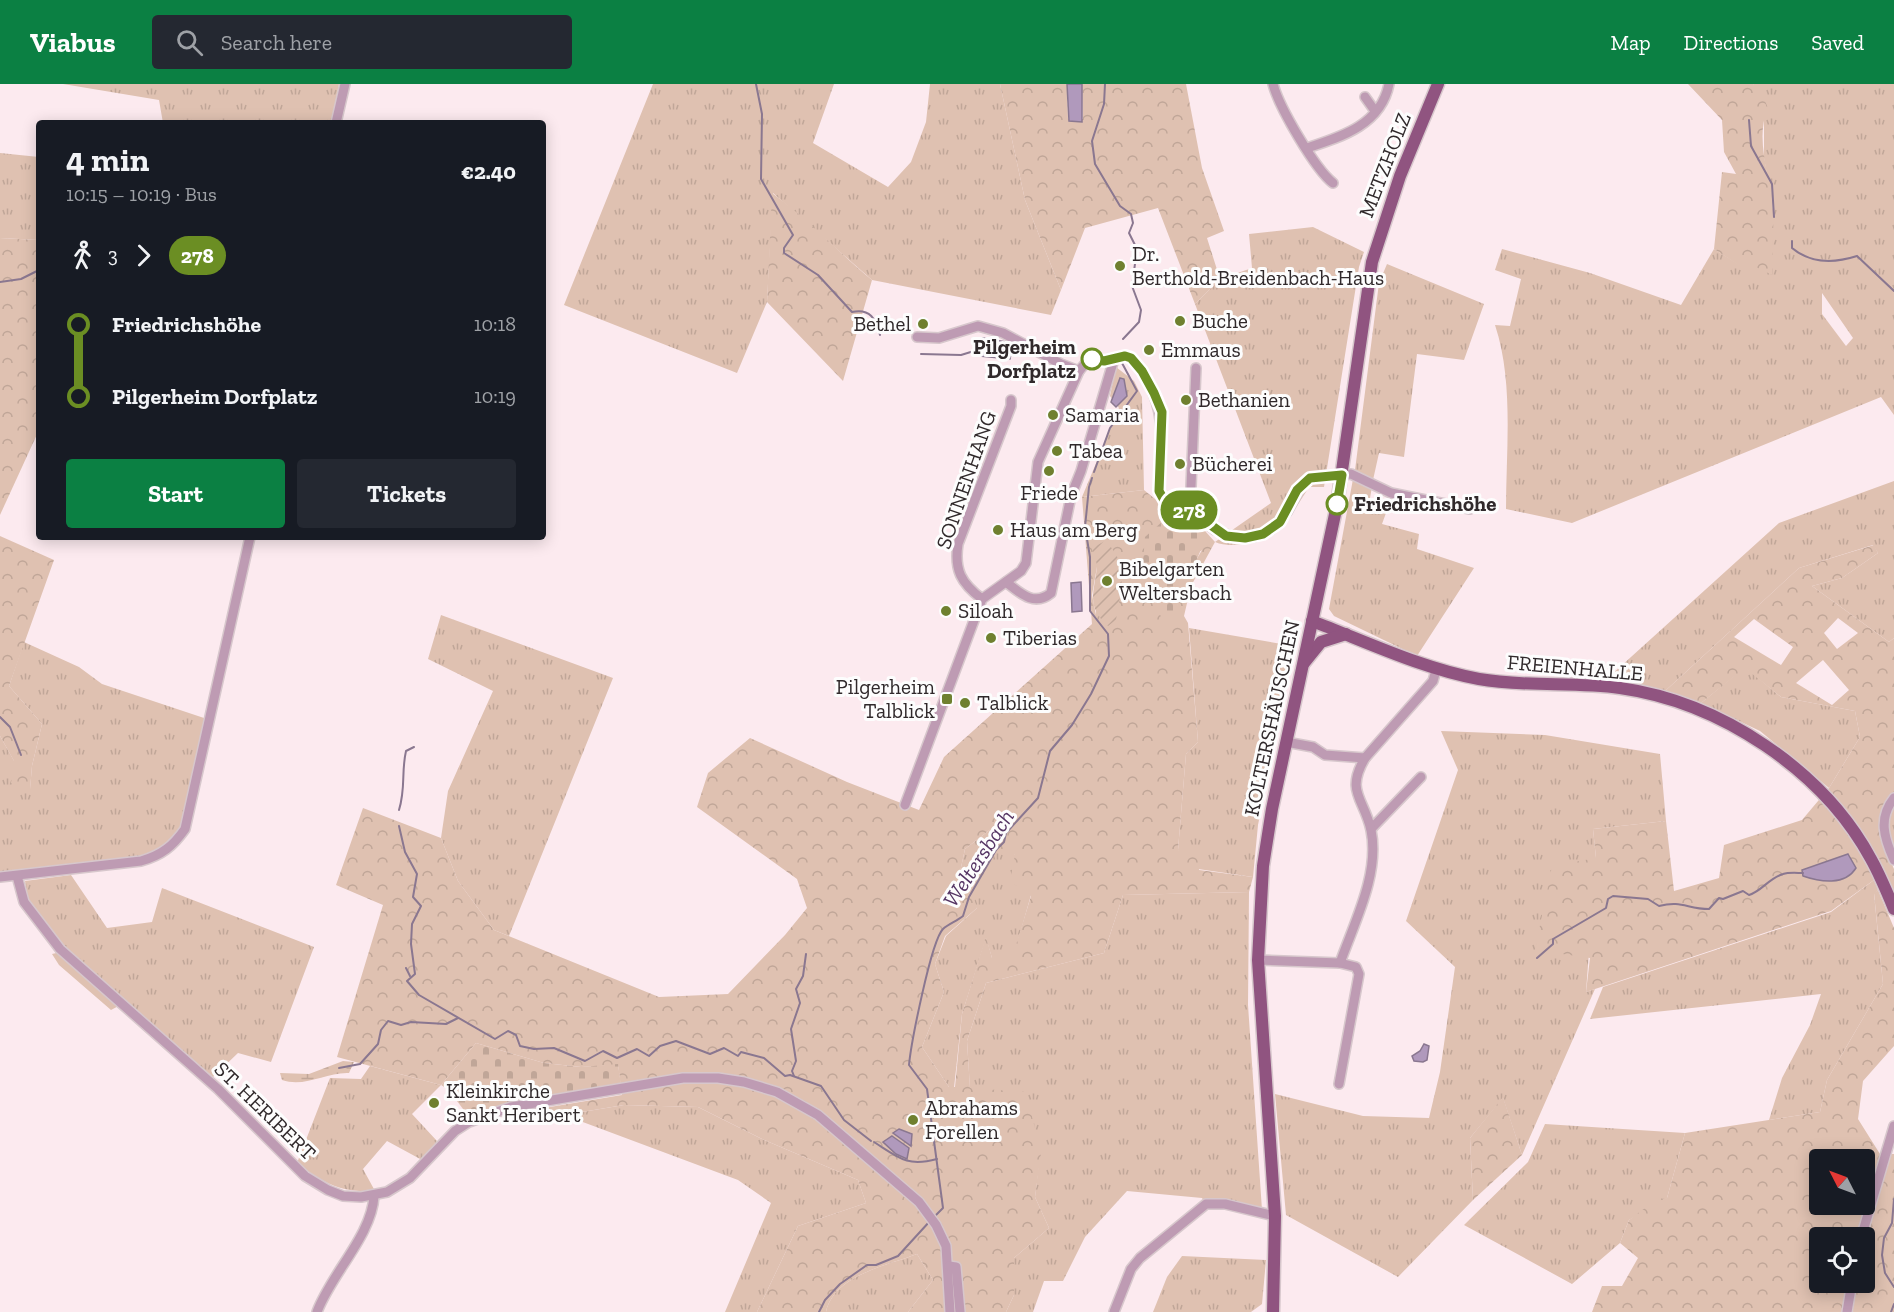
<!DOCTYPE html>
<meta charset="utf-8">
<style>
:root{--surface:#171b24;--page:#242831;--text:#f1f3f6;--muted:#9ea1a6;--accent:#0b8043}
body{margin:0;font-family:"Zilla Slab",serif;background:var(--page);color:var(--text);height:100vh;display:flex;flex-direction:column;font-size:22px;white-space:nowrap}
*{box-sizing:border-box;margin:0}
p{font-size:20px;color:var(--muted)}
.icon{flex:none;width:33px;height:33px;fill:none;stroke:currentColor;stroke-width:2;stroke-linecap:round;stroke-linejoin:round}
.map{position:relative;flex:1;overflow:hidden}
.details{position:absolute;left:36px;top:36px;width:510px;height:420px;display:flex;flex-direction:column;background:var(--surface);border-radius:6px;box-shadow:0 3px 15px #0003}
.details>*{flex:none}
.badge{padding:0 12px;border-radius:20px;font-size:21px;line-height:39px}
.needle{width:39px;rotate:312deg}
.buttons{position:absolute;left:1809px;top:1065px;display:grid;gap:12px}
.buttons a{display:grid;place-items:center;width:66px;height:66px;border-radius:6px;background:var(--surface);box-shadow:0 3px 15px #0003;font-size:30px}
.map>.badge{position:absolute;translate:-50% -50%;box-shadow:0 0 0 3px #fff}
.legs{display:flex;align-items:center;gap:9px;height:66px;padding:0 30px;font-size:20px}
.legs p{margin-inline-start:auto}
.overview{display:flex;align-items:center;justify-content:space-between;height:102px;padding:0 30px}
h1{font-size:33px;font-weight:700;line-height:45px}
.primary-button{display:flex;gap:12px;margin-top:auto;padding:12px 30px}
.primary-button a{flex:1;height:69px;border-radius:6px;background:var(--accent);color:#fff;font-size:24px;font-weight:700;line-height:69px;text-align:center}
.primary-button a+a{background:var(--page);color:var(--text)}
ul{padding:0 30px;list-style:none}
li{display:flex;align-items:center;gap:21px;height:72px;font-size:22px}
li i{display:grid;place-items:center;width:9px;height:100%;margin:0 8px;background:currentColor}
li i::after{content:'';width:15px;height:15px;margin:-8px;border:4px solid;border-radius:50%;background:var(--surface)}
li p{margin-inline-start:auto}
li:first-child i{background:linear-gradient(#0000 50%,currentColor 0)}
li:last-child i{background:linear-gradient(currentColor 50%,#0000 0)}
header{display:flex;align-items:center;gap:36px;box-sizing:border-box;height:84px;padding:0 30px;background:var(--accent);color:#fff}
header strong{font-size:28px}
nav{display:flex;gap:33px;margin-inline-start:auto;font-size:21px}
.search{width:420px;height:54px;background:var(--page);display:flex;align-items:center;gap:15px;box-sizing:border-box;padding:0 21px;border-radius:6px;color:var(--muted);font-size:22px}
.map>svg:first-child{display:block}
.grass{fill:url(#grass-tufts);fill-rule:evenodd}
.forest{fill:url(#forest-crowns);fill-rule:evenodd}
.wetland{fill:url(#wetland-marsh)}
.cemetery{fill:url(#cemetery-stones)}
.garden{fill:url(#garden-furrows)}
.water{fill:#b099bc;stroke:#8a7790;stroke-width:1.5}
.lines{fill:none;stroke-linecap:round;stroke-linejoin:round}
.stream{stroke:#8a7790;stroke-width:2}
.minor-casing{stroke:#d7c7cc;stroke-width:12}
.major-casing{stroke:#d7c7cc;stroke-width:15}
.minor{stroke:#be9bb3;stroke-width:9}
.major{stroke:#905480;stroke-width:12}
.line-1-casing{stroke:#fff;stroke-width:14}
.line-1{stroke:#6b8e23;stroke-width:9}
.poi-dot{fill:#6f802f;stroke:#fdfdfd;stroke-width:2}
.stop-1-dot{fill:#fff;stroke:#6b8e23;stroke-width:3}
.labels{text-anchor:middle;stroke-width:6;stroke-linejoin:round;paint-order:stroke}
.street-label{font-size:21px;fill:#30292b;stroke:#fdfdfd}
.poi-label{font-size:21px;fill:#30292b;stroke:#fdfdfd;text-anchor:start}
.stop-label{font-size:21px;font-weight:bold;fill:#30292b;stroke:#fdfdfd;text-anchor:end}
.water-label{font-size:22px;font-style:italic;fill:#553564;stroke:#fdfdfd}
</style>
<header>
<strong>Viabus</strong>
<div class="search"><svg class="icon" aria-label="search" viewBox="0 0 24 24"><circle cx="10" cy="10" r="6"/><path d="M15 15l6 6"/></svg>Search here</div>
<nav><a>Map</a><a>Directions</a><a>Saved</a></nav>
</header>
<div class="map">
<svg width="1894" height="1228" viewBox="0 0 1894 1228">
<defs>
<pattern id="grass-tufts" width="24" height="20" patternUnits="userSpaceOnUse" patternTransform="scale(1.5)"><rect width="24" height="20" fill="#dfc1b1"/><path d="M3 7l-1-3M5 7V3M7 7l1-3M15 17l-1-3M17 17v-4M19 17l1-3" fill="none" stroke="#c0a698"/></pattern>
<pattern id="forest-crowns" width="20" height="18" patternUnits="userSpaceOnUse" patternTransform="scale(1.5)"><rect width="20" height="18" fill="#dfc1b1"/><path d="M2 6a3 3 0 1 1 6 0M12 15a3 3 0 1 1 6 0" fill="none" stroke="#c0a698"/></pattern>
<pattern id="wetland-marsh" width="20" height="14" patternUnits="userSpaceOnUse" patternTransform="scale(1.5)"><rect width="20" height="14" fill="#dfc1b1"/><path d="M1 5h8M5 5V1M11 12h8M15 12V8" fill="none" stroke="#c0a698"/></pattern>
<pattern id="cemetery-stones" width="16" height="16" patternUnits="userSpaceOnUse" patternTransform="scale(1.5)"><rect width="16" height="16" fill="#dfc1b1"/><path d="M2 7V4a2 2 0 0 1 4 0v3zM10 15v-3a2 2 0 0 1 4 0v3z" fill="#c0a698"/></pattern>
<pattern id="garden-furrows" width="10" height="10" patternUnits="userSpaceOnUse" patternTransform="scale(1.5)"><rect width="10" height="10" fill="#dfc1b1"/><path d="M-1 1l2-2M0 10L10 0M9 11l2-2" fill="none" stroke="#c0a698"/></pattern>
</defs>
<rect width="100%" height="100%" fill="#fceaef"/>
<g class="grass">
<polygon points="63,0 339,0 331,39 163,39 159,16"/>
<polygon points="653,0 834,0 813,59 888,103 911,78 926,38 930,0 1000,0 1025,116 1061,206 1051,231 872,196 773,109 767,218 737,289 564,221"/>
<path d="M1754 0H1894V331L1881 313 1572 439 1506 425C1506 366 1514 298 1495 241L1510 242 1521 195 1495 186 1502 165 1590 189 1681 221 1714 165 1743 183V177L1773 124 1764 74V32L1752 3ZM1822 209 1853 254 1846 262 1822 230Z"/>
<polygon points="0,69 39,73 39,156 0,154"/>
<path d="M1313 143 1364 168 1359 183 1324 403H1309C1292 430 1277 457 1243 460 1233 461 1225 462 1215 458L1271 419 1195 220 1220 195 1252 184 1249 150Z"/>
<polygon points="1387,180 1484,220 1464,276 1417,270 1404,373 1379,369 1373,396 1355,386 1379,199"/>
<polygon points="1116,283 1134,297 1142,313 1144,406 1082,413 1119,324 1110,312"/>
<polygon points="1353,395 1372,403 1370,414 1386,429 1382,440 1419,450 1417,465 1474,484 1417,572 1334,532 1329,525"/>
<polygon points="1894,397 1894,554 1889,558 1812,502 1842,494 1878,469 1873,461 1799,484 1664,608 1610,592 1779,439"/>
<polygon points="441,531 613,594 509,852 494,846 458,797 441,754 448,707 493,607 428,575"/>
<polygon points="1189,544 1293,562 1258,741 1253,793 1198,785 1178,766 1186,670 1198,658"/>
<path d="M24 558 79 583 102 600 207 635C199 671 194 742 163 765 157 769 148 771 141 773L0 788V652L30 705 32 682 42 640 9 602Z"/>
<polygon points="1745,583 1781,613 1855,627 1860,653 1829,704 1760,647 1701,619"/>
<polygon points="1441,647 1545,651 1660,670 1666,737 1593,745 1596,774 1586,908 1595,905 1522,1071 1503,1014 1470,1054 1473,1116 1398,1193 1286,1131 1275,1010 1363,1032 1429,1034 1440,988 1455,883 1406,837 1458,686"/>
<polygon points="1894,723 1894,765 1887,735"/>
<polygon points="996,741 1015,771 1031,811 1013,874 992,874 986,854 962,930 954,1004 949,1003 922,963 944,908 935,880 946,852 977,824 955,811 965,765"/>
<polygon points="71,791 107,844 152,838 162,804 314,863 271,978 238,969 213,993 126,918 111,926 59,881 52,870 69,866 48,845 28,817 25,797"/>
<polygon points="1874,796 1878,806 1874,810 1883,900 1827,996 1820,1028 1769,1036 1782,994 1810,941 1821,910 1590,935 1603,903 1831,828"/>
<polygon points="1249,808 1248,921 1262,1126 1205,1119 1202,1114 1127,1107 1085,1153 1063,1197 1044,1197 1033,1228 1006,1228 1014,1211 1014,1174 1049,1144 1035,1113 1040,1069 970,1005 967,957 986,899 1104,869 1123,811"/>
<path d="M370 982 441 1001 412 1030 437 1057 422 1076 387 1057 363 1085 375 1107C342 1109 322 1099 297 1079L330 994 361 995Z"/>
<polygon points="624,1021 698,1023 762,1055 858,1096 866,1119 798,1142 757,1228 725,1228 771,1119 738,1096 564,1031"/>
<polygon points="1545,1040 1685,1049 1667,1114 1629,1136 1620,1159 1572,1200 1464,1141 1528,1078"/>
<path d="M917 1170 933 1196 908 1228H826C834 1191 886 1182 917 1170Z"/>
<polygon points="1182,1172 1266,1176 1262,1220 1251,1228 1153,1228 1167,1193"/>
</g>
<g class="forest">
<polygon points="1000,0 1067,0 1068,35 1083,35 1082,0 1186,0 1202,84 1224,147 1207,154 1220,195 1195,220 1158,124 1085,144 1061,206 1025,116"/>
<path d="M1688 0H1754L1753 3 1762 10 1768 24C1754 56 1771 93 1773 126 1774 147 1772 170 1772 191L1744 177 1743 184 1714 165 1722 88 1736 90 1724 68 1722 36Z"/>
<path d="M772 109C808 135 838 168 872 196L843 297 767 218Z"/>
<polygon points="0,154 39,156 39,346 0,431"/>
<path d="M1144 406 1165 423 1196 437 1215 458 1191 502 1184 532 1188 539 1198 658 1186 670 1178 766 1198 769 1199 786 1253 793 1249 808 1123 811 1104 869 986 899 967 957 970 1004 1026 1008 1041 1069 1035 1113 1049 1144 1014 1174V1211L1006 1228H908L933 1196 917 1170C886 1182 834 1191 826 1228H757L798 1142 866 1119 858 1096 762 1055 698 1023 624 1021 564 1031 545 1026 544 1024 622 1011 618 981 581 983 544 979 476 959 441 1001 337 973 383 821 336 801 363 724 441 754 458 797 494 846 659 913 728 910 785 851 807 824 797 795 697 723 708 689 750 654 847 698 919 726 944 673 1092 540 1082 413ZM1202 466 1186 493 1176 525 1156 520 1154 500ZM1097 483 1096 531 1092 511ZM996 741 993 762 1015 771 1010 797 1031 812 1012 874H992L986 852 962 930 955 1003H949L922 963 944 908 935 880 945 852 977 824 971 805 955 811 965 765Z"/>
<polygon points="0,452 54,476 9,602 42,640 32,682 30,706 11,699 14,677 0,652"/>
<path d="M1874 461 1878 469 1842 494 1812 502 1889 558 1894 554V723L1879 750 1894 785V809L1882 785 1874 796 1831 827 1586 908 1590 874 1535 866 1552 782 1596 774 1593 745 1666 737 1674 807 1719 794 1724 761 1802 736 1829 704 1860 653 1855 627 1781 613 1745 584 1701 619 1664 608 1799 484ZM1838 534 1858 549 1837 565 1824 549ZM1754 535 1793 563 1781 581 1734 553ZM1823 576 1849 606 1832 621 1796 599Z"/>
<path d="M1878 806 1894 844V962L1863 997 1858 1035 1880 1070H1894V1228H1592L1602 1202H1622L1638 1174 1620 1159 1629 1136 1657 1115 1667 1114 1685 1049 1820 1028 1827 996 1883 900 1874 809ZM1820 1076H1864V1120H1820ZM1820 1154H1864V1198H1820Z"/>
<polygon points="1503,1013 1522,1071 1473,1116 1470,1054"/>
</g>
<path class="wetland" d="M343 977 354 978 349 989C326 988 305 1004 282 996L280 989 309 990Z"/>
<g class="cemetery">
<path d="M1172 429 1189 435 1206 450C1198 482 1176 506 1175 541L1161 533 1156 521 1154 500 1143 478 1145 453Z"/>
<polygon points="476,959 544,979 581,983 618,980 621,1001 469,1033 457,1017 459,1012 441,1001"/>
</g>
<path class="garden" d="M1105 457C1130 479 1121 506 1116 536L1108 542C1086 522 1094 509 1097 483 1097 477 1093 469 1092 464Z"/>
<g class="water">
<polygon points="1067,0 1082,0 1082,38 1069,37"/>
<polygon points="983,254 1013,259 1010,275 979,272 975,270 974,262"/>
<polygon points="1120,294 1124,295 1127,312 1116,323 1111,318"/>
<polygon points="1081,498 1082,527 1072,528 1071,499"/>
<path d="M1848 770 1856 784C1845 802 1820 798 1803 792L1802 786Z"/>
<polygon points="1424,960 1429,962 1427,976 1423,978 1414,977 1412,972 1420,967"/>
<polygon points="899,1045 912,1050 911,1062 893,1049"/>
<polygon points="892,1052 909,1064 907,1075 896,1070 883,1058"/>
</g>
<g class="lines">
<g class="stream">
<path d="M756 0 762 30 761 95 793 151 784 164V169L818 191 852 228C870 224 876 235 880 251"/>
<polyline points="1105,0 1104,20 1092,57 1095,80 1120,122 1131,130 1133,139 1129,149 1137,165 1132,202 1141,226 1139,238 1123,255"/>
<polyline points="1749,36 1751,62 1772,100 1774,133"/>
<path d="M1792 157V164C1811 180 1835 179 1857 172L1894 207"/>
<polyline points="0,198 21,195 39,186"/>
<polyline points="921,270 961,271 974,267"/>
<polyline points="1094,388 1110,344 1137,307 1122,279"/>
<polyline points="0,633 10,643 21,671"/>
<path d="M399 726C406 703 401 689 406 667L414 663"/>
<polyline points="399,742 405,768 417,790 413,813 421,822 412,840 411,860 415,890 407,897 419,911 495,955 508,947 516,951 520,962 534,965 554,964 585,977 603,967 617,974 637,965 649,972 660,962 676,957 710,970 724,964 738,972 741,968 764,974 785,992 790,991 821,1002 844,1036 871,1057"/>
<path d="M1537 874 1553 860V855L1606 824 1608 815 1613 812 1648 815 1659 822C1682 816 1687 825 1709 825L1719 814 1723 815 1743 807 1749 811C1762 807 1769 794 1783 790 1789 788 1797 789 1803 789"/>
<polyline points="406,884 410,892"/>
<polyline points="339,984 360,980 378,960 381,946 388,937 401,941 411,938 446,940 458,934"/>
<polyline points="794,992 792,987 796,977 791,945 800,919 796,905 803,892 806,870"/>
<path d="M874 1058C899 1074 907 1083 937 1075"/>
<polyline points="1894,1115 1892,1139 1884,1154 1882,1171 1885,1189 1894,1203"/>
<path d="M934 1133 943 1124 927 1005 909 981C911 960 931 857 943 845 948 840 957 837 963 832L969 813 996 766 1004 758 1006 749 1038 714 1050 667 1072 641 1091 610 1109 572 1108 550 1090 527V473L1085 443 1089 403 1092 394"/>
<polyline points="819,1228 825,1216 840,1200 867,1181 876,1181 898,1172 930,1137"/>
<polyline points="1891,1228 1894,1220"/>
</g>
<defs>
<g id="minor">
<path d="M1273 0C1279 23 1315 85 1333 99"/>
<polyline points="1365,13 1375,27"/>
<polyline points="336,39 345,0"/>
<path d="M1307 64C1341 53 1381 41 1389 0"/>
<polyline points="917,253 939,254 978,242 1003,249 1061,280 1079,287"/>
<polyline points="1190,426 1196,284"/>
<path d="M1006 498C1020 509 1034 523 1051 509L1071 412 1081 387 1114 275"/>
<path d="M982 515C961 499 954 486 958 460L1011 322V316"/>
<polyline points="1286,658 1313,663 1325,671 1365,674"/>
<path d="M1894 714C1878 734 1884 754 1894 776"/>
<path d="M905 721 982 515 1021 487 1026 479 1038 378 1079 287 1089 275 1104 277 1125 272C1136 276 1142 286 1147 296 1168 334 1160 365 1159 407L1165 419 1190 426 1215 446 1236 454 1254 453 1272 445 1287 428 1303 399 1310 394 1322 392 1351 390 1391 409 1470 425"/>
<polyline points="1371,745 1421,693"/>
<polyline points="17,792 24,818 60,865 218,1005 305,1092 328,1106 343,1112 361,1113 387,1108 410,1094 455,1047 469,1038 511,1023 683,994 718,994 744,998 777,1008 818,1031 919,1118 936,1141 946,1162 950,1228"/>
<path d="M0 793 141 777C162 771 173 762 185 745L250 453"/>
<polyline points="1258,876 1340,879 1356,883 1359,890 1339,1000"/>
<path d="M1340 879C1354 839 1380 790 1371 746 1364 714 1345 708 1365 674L1433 597 1436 586"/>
<polyline points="1861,1154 1894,1042"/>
<polyline points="949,1182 956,1183 960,1228"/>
<path d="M317 1228C331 1190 372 1151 374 1112"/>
<polyline points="1114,1228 1131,1185 1140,1174 1206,1120 1225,1120 1275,1132"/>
<polyline points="1847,1228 1852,1198"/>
</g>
<g id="major">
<path d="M1312 537C1367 558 1421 584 1479 595 1525 603 1574 598 1620 604 1720 618 1823 686 1871 775 1880 791 1887 808 1894 825"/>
<polyline points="1304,579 1321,558 1346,550"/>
<polyline points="1273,1228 1275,1132 1258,876 1263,782 1272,725 1337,421 1372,178 1400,92 1438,0"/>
</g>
</defs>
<use href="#minor" class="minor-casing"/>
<use href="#major" class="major-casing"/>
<use href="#minor" class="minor"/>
<use href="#major" class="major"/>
</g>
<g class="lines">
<defs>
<polyline id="line-1" points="1092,275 1104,277 1125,272 1131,274 1142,287 1154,309 1162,328 1159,407 1165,418 1190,426 1226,452 1245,454 1263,450 1280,438 1297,406 1310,394 1342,391 1337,420"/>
</defs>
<use href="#line-1" class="line-1-casing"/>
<use href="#line-1" class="line-1"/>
</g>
<g class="poi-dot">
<circle cx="1120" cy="182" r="6"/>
<circle cx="1180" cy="237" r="6"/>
<circle cx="923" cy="240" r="6"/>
<circle cx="1149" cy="266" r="6"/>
<circle cx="1186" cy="316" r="6"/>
<circle cx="1053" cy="331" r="6"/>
<circle cx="1057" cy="367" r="6"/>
<circle cx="1180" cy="380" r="6"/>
<circle cx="1049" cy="387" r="6"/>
<circle cx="998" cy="446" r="6"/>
<circle cx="1107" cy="497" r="6"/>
<circle cx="946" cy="527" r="6"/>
<circle cx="991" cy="554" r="6"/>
<rect x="941" y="609" width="12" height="12" rx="3"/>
<circle cx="965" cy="619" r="6"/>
<circle cx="434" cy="1019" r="6"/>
<circle cx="913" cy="1036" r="6"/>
</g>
<g class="stop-1-dot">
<circle cx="1092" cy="275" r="10"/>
<circle cx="1337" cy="420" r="10"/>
</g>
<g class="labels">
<g class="street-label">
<text transform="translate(1385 81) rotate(-69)" y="7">METZHOLZ</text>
<text transform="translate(966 396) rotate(-71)" y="7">SONNENHANG</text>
<text transform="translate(1575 584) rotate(5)" y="7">FREIENHALLE</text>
<text transform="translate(1272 634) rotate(-78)" y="7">KOLTERSHÄUSCHEN</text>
<text transform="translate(265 1027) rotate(44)" y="7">ST. HERIBERT</text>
</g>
<g class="poi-label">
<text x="1132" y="177">Dr.<tspan x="1132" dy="24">Berthold-Breidenbach-Haus</tspan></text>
<text x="1192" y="244">Buche</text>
<text x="911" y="247" text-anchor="end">Bethel</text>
<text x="1161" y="273">Emmaus</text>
<text x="1198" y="323">Bethanien</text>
<text x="1065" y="338">Samaria</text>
<text x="1069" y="374">Tabea</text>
<text x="1192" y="387">Bücherei</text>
<text x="1049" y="416" text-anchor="middle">Friede</text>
<text x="1010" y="453">Haus am Berg</text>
<text x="1119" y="492">Bibelgarten<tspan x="1119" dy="24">Weltersbach</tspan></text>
<text x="958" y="534">Siloah</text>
<text x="1003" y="561">Tiberias</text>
<text x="935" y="610" text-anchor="end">Pilgerheim<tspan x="935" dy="24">Talblick</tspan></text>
<text x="977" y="626">Talblick</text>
<text x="446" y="1014">Kleinkirche<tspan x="446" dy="24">Sankt Heribert</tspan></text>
<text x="925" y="1031">Abrahams<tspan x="925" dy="24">Forellen</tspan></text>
</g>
<g class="stop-label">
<text x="1076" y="270">Pilgerheim<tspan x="1076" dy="24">Dorfplatz</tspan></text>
<text x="1354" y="427" text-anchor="start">Friedrichshöhe</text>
</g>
<g class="water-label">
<text transform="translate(978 774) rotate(-57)" y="8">Weltersbach</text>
</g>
</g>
</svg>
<div class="buttons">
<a><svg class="needle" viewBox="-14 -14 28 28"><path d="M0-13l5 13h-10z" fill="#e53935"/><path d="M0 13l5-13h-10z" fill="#9ea1a6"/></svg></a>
<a><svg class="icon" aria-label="locate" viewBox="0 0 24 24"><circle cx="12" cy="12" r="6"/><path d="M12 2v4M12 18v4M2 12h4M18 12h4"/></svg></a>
</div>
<b class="badge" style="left:1189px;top:426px;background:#6b8e23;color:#fff">278</b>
<section class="details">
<div class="overview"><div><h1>4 min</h1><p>10:15 – 10:19 · Bus</p></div><b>€2.40</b></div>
<div class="legs"><svg class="icon" aria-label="walk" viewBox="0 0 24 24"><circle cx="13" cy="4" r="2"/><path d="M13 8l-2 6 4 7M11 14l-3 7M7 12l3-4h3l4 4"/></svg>3<svg class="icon" aria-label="forward" viewBox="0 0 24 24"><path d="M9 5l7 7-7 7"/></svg><b class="badge" style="background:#6b8e23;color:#fff">278</b></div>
<ul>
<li><i style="color:#6b8e23"></i><b>Friedrichshöhe</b><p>10:18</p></li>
<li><i style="color:#6b8e23"></i><b>Pilgerheim Dorfplatz</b><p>10:19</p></li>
</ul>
<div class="primary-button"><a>Start</a><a>Tickets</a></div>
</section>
</div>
